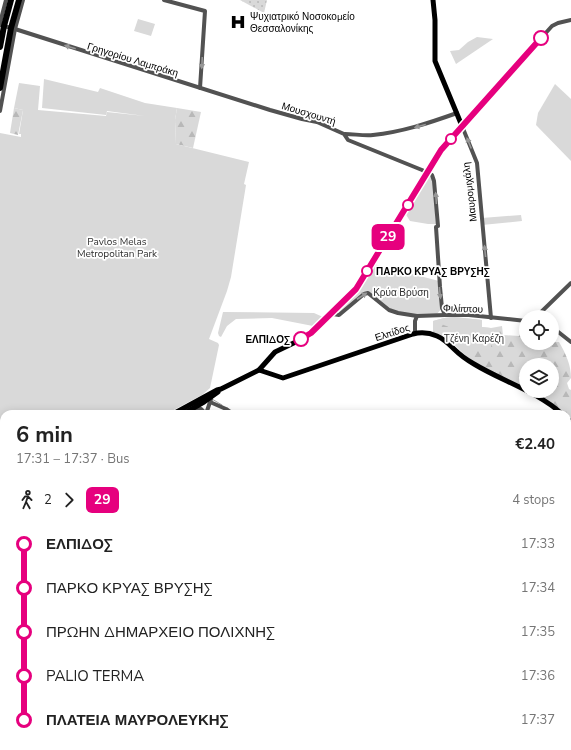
<!DOCTYPE html>
<meta charset="utf-8">
<style>
:root{--surface:#fff;--page:#f2f2f2;--text:#222;--muted:#767676}
body{margin:0;font-family:"Nunito Sans",sans-serif;background:var(--page);color:var(--text);height:100vh;display:flex;flex-direction:column;font-size:15px;white-space:nowrap}
*{box-sizing:border-box;margin:0}
p{font-size:13px;color:var(--muted)}
.icon{flex:none;width:22px;height:22px;fill:none;stroke:currentColor;stroke-width:2;stroke-linecap:round;stroke-linejoin:round}
.map{position:relative;flex:1;overflow:hidden}
.side{position:absolute;left:0px;top:410px;width:571px;height:340px;display:flex;flex-direction:column;background:var(--surface);border-radius:12px 12px 0 0;box-shadow:0 2px 10px #0003}
.side>*{flex:none}
.badge{padding:0 8px;border-radius:6px;font-size:14px;line-height:26px}
.controls{position:absolute;left:519px;top:310px;display:grid;gap:8px}
.controls a{display:grid;place-items:center;width:40px;height:40px;border-radius:50%;background:var(--surface);box-shadow:0 2px 10px #0003;font-size:20px}
.map>.badge{position:absolute;translate:-50% -50%;box-shadow:0 0 0 2px #fff}
.legs{display:flex;align-items:center;gap:6px;height:44px;padding:0 16px;font-size:13px}
.legs p{margin-inline-start:auto}
.summary{display:flex;align-items:center;justify-content:space-between;height:68px;padding:0 16px}
h1{font-size:22px;font-weight:700;line-height:30px}
ul{padding:0 16px;list-style:none}
li{display:flex;align-items:center;gap:14px;height:44px;font-size:15px}
li i{display:grid;place-items:center;width:6px;height:100%;margin:0 5px;background:currentColor}
li i::after{content:'';width:10px;height:10px;margin:-5px;border:3px solid;border-radius:50%;background:var(--surface)}
li p{margin-inline-start:auto}
li:first-child i{background:linear-gradient(#0000 50%,currentColor 0)}
li:last-child i{background:linear-gradient(currentColor 50%,#0000 0)}
.map>svg:first-child{display:block}
.grass{fill:url(#grass-dots)}
.forest{fill:url(#forest-firs)}
.green{fill:#d9d9d9}
.lines{fill:none;stroke-linecap:round;stroke-linejoin:round}
.stream{stroke:#a0a0a0;stroke-width:1}
.minor{stroke:#525252;stroke-width:4}
.major{stroke:#000;stroke-width:5}
.highway{stroke:#000;stroke-width:6}
.oneway{fill:#979797}
.line-1-casing{stroke:#fff;stroke-width:9}
.line-1{stroke:#e6007e;stroke-width:6}
.stop-1-dot{fill:#fff;stroke:#e6007e;stroke-width:2}
.labels{text-anchor:middle;stroke-width:3.5;stroke-linejoin:round;paint-order:stroke}
.poi-label{font-size:10px;fill:#000;stroke:#fff;text-anchor:start}
.street-label{font-size:10px;fill:#000;stroke:#fff}
.park-label{font-size:10px;fill:#303030;stroke:#fff}
.stop-label{font-size:10px;font-weight:bold;fill:#000;stroke:#fff;text-anchor:start}
</style>
<div class="map">
<svg width="571" height="750" viewBox="0 0 571 750">
<defs>
<pattern id="grass-dots" width="8" height="8" patternUnits="userSpaceOnUse"><rect width="8" height="8" fill="#d9d9d9"/><path d="M2 2h.1M6 6h.1" fill="none" stroke="#b8b8b8" stroke-width="1.8" stroke-linecap="round"/></pattern>
<pattern id="forest-firs" width="22" height="20" patternUnits="userSpaceOnUse"><rect width="22" height="20" fill="#d9d9d9"/><path d="M5 1l3.5 6h-7zM16 11l3.5 6h-7z" fill="#b8b8b8"/></pattern>
</defs>
<rect width="100%" height="100%" fill="#fff"/>
<polygon class="grass" points="240,0 267,0 264,13"/>
<g class="forest">
<polygon points="14,108 23,110 18,135 10,133"/>
<polygon points="177,108 201,112 193,148 176,144 175,120"/>
<path d="M454 317 482 320V327L491 328 502 326 503 335 519 336 521 332H526V343L559 342C566 354 571 365 571 378L567 383 569 389 571 390V420L567 416V414H565L555 406 530 391H552V365H526V389C508 380 487 371 470 359 457 349 449 336 433 332V321L444 318Z"/>
</g>
<g class="green">
<polygon points="138,19 155,24 151,36 134,31"/>
<polygon points="477,37 493,39 456,64 450,51 459,50 468,42"/>
<polygon points="44,79 98,92 100,88 145,103 177,108 175,120 176,144 249,162 244,184 246,185 231,277 227,291 209,339 218,343 219,345 210,388 202,395 166,414 4,414 4,454 0,454 0,133 21,137 21,134 19,134 23,110 14,108 19,83 40,86 38,110 106,116 107,112 145,116 107,111 106,115 42,108"/>
<polygon points="555,84 571,99 571,161 536,125 538,113"/>
<polygon points="429,176 433,179 436,224 428,224 410,221 405,213"/>
<polygon points="521,215 522,221 482,225 482,218"/>
<polygon points="374,264 439,281 442,308 436,315 417,316 389,310 368,293 342,313 336,312 358,290"/>
<polygon points="223,312 314,313 323,317 313,326 272,318 236,319 227,326 221,337 219,336 218,333"/>
<polygon points="454,317 482,320 482,327 491,328 491,349 463,353 462,342 451,337 446,333 449,327 433,321 444,318"/>
</g>
<g class="lines">
<polyline class="stream" points="212,399 222,405"/>
<g class="minor">
<polyline points="164,0 205,11 200,88"/>
<polyline points="0,23 6,0"/>
<polyline points="0,25 15,29 270,110 302,119 317,122 344,134 348,140 422,170 432,175 434,181 438,226"/>
<polyline points="0,111 15,29 23,0"/>
<path d="M345 134C354 134 364 136 373 135 402 132 429 123 457 113"/>
<polyline points="436,227 440,287 442,308 445,315"/>
<polyline points="331,312 333,314 339,315 364,294 368,293 389,310 398,313 417,316"/>
<polyline points="536,317 571,283"/>
<polyline points="491,318 477,163 462,126 552,26 558,23 571,20"/>
<polyline points="552,327 571,342"/>
<polyline points="415,333 415,321 417,316 445,315 469,315 526,321"/>
<polyline points="210,402 226,409 233,414"/>
<polyline points="194,408 201,409 206,414"/>
<polyline points="206,414 211,399"/>
<polyline points="351,414 351,412 360,412 367,414"/>
<polyline points="0,647 4,646"/>
<polyline points="0,677 4,677"/>
<polyline points="567,714 571,719"/>
<polyline points="374,746 376,750"/>
<polyline points="56,750 58,746"/>
</g>
<g class="major">
<path d="M259 370 283 378 413 334C421 332 430 333 437 336 444 339 449 344 454 349 460 355 467 360 474 364 502 381 538 392 562 414"/>
<polyline points="173,414 217,390 221,389 259,370 275,352 304,338 311,333 356,289 441,151 462,126 435,61 435,20 433,0"/>
<polyline points="183,414 204,402 218,392"/>
<polyline points="567,419 571,422"/>
<polyline points="0,457 4,457"/>
<polyline points="0,462 4,462"/>
<polyline points="567,622 571,620"/>
<polyline points="280,746 291,750"/>
<polyline points="144,750 149,746"/>
<polyline points="459,750 462,746"/>
</g>
<g class="highway">
<polyline points="0,47 4,26 11,0"/>
<polyline points="0,88 11,28 19,0"/>
</g>
</g>
<defs><path id="oneway-solid" d="M-6-.8H1V-3.2L6.5 0L1 3.2V.8H-6Z"/></defs>
<g class="oneway">
<use href="#oneway-solid" transform="translate(70 47) rotate(-162)"/>
<use href="#oneway-solid" transform="translate(202 63) rotate(93)"/>
<use href="#oneway-solid" transform="translate(420 126) rotate(165)"/>
<use href="#oneway-solid" transform="translate(469 143) rotate(-112)"/>
<use href="#oneway-solid" transform="translate(436 198) rotate(-94)"/>
<use href="#oneway-solid" transform="translate(485 251) rotate(-96)"/>
<use href="#oneway-solid" transform="translate(440 293) rotate(84)"/>
<use href="#oneway-solid" transform="translate(362 296) rotate(-33)"/>
</g>
<g class="lines">
<defs>
<polyline id="line-1" points="301,339 311,333 356,289 441,150 541,38"/>
</defs>
<use href="#line-1" class="line-1-casing"/>
<use href="#line-1" class="line-1"/>
</g>
<defs>
<symbol id="hospital-bare" viewBox="-9 -9 18 18"><path d="M-5-5h3v3.5h4V-5h3V5h-3V1.5h-4V5h-3Z" fill="#000" stroke="#fff" stroke-width="2.5" paint-order="stroke"/></symbol>
</defs>
<g fill-rule="evenodd">
<use href="#hospital-bare" x="227" y="11" width="22" height="22"/>
</g>
<g class="stop-1-dot">
<circle cx="541" cy="38" r="7"/>
<circle cx="451" cy="139" r="5"/>
<circle cx="408" cy="205" r="5"/>
<circle cx="367" cy="271" r="5"/>
<circle cx="301" cy="339" r="7"/>
</g>
<g class="labels">
<g class="poi-label">
<text x="250" y="20">Ψυχιατρικό Νοσοκομείο<tspan x="250" dy="12">Θεσσαλονίκης</tspan></text>
</g>
<g class="street-label">
<text transform="translate(133 59) rotate(17)" y="4">Γρηγορίου Λαμπράκη</text>
<text transform="translate(309 113) rotate(17)" y="4">Μουσχουντή</text>
<text transform="translate(469 192) rotate(-97)" y="4">Μαυρομιχάλη</text>
<text transform="translate(463 308) rotate(2)" y="4">Φιλίππου</text>
<text transform="translate(392 332) rotate(-18)" y="4">Ελπίδος</text>
</g>
<g class="park-label">
<text x="117" y="245">Pavlos Melas<tspan x="117" dy="12">Metropolitan Park</tspan></text>
<text x="401" y="296">Κρύα Βρύση</text>
<text x="474" y="342">Τζένη Καρέζη</text>
</g>
<g class="stop-label">
<text x="376" y="275">ΠΑΡΚΟ ΚΡΥΑΣ ΒΡΥΣΗΣ</text>
<text x="290" y="343" text-anchor="end">ΕΛΠΙΔΟΣ</text>
</g>
</g>
</svg>
<div class="controls">
<a><svg class="icon" aria-label="locate" viewBox="0 0 24 24"><circle cx="12" cy="12" r="6"/><path d="M12 2v4M12 18v4M2 12h4M18 12h4"/></svg></a>
<a><svg class="icon" aria-label="layers" viewBox="0 0 24 24"><path d="M12 4l9 5-9 5-9-5zM3 14l9 5 9-5"/></svg></a>
</div>
<b class="badge" style="left:388px;top:237px;background:#e6007e;color:#fff">29</b>
<section class="side">
<div class="summary"><div><h1>6 min</h1><p>17:31 – 17:37 · Bus</p></div><b>€2.40</b></div>
<div class="legs"><svg class="icon" aria-label="walk" viewBox="0 0 24 24"><circle cx="13" cy="4" r="2"/><path d="M13 8l-2 6 4 7M11 14l-3 7M7 12l3-4h3l4 4"/></svg>2<svg class="icon" aria-label="forward" viewBox="0 0 24 24"><path d="M9 5l7 7-7 7"/></svg><b class="badge" style="background:#e6007e;color:#fff">29</b><p>4 stops</p></div>
<ul>
<li><i style="color:#e6007e"></i><b>ΕΛΠΙΔΟΣ</b><p>17:33</p></li>
<li><i style="color:#e6007e"></i><span>ΠΑΡΚΟ ΚΡΥΑΣ ΒΡΥΣΗΣ</span><p>17:34</p></li>
<li><i style="color:#e6007e"></i><span>ΠΡΩΗΝ ΔΗΜΑΡΧΕΙΟ ΠΟΛΙΧΝΗΣ</span><p>17:35</p></li>
<li><i style="color:#e6007e"></i><span>PALIO TERMA</span><p>17:36</p></li>
<li><i style="color:#e6007e"></i><b>ΠΛΑΤΕΙΑ ΜΑΥΡΟΛΕΥΚΗΣ</b><p>17:37</p></li>
</ul>
</section>
</div>
